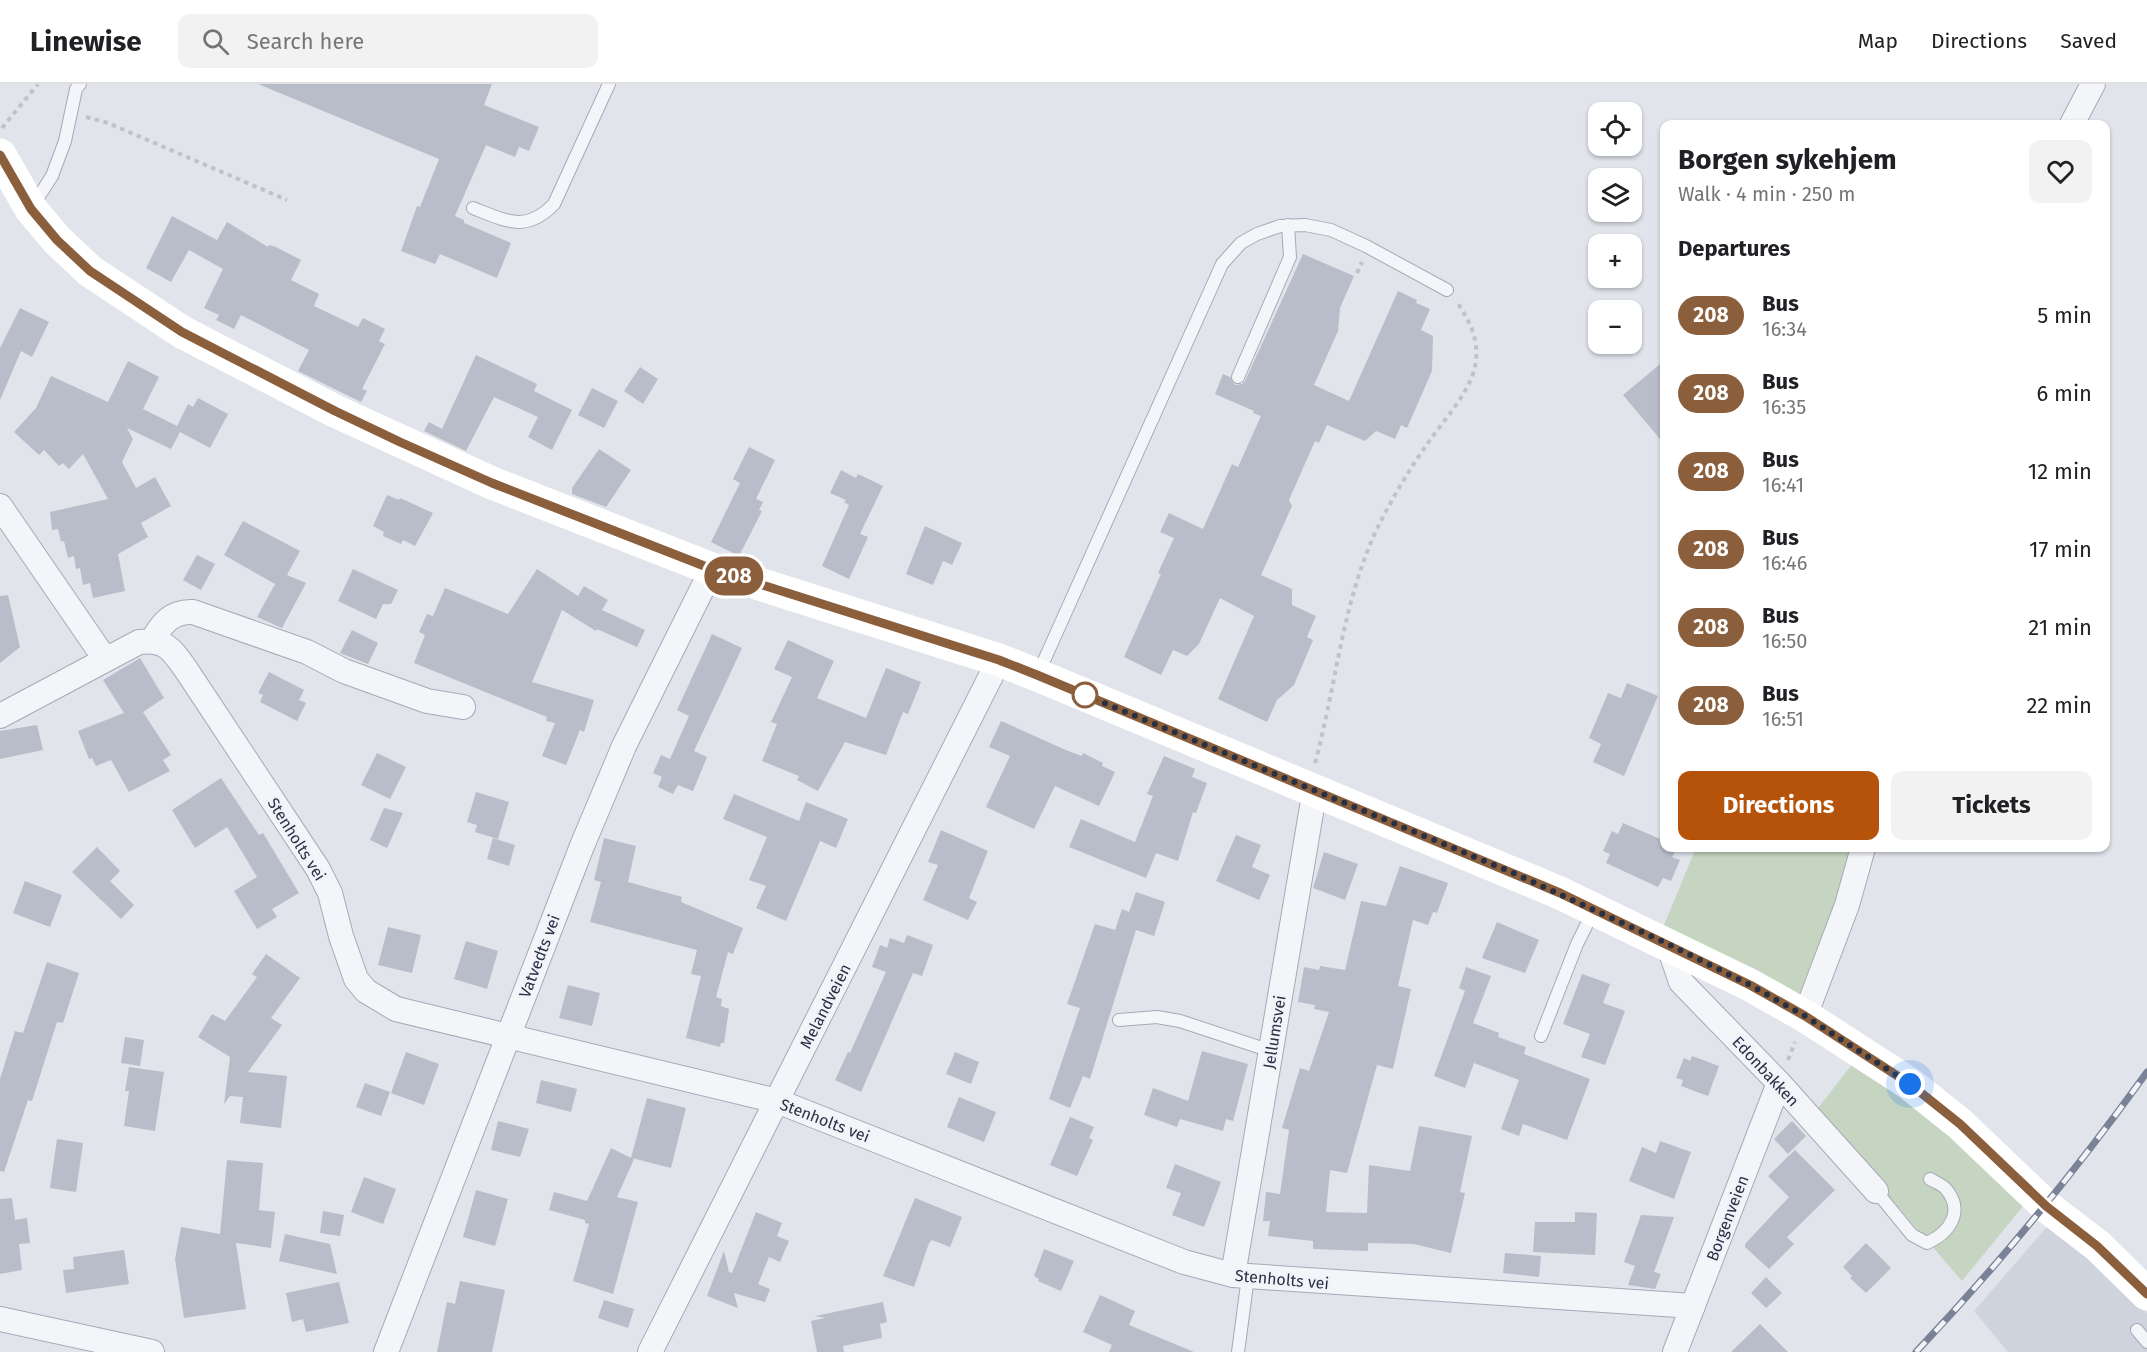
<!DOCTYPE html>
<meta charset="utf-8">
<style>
:root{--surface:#fff;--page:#f2f2f2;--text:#202124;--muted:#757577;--line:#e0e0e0;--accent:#b45309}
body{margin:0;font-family:"Fira Sans",sans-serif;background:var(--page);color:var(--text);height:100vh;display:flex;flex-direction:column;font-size:22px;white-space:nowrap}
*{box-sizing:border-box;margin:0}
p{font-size:20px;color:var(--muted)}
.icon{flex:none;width:33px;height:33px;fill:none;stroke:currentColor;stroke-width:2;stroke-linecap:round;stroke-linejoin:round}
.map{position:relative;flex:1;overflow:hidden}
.details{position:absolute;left:1660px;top:36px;width:450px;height:732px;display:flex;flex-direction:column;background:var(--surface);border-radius:12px;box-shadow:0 2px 4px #0004}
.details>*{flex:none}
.badge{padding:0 12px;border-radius:20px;font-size:21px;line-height:39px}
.fabs{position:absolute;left:1588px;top:18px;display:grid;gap:12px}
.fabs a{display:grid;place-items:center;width:54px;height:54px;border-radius:12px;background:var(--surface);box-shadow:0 2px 4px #0004;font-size:30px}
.you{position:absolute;width:30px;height:30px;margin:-15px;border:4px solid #fff;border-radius:50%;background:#1a73e8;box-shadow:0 0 0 9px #1a73e833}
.map>.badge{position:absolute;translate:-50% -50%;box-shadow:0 0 0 3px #fff}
h2{padding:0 18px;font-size:22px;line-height:54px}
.round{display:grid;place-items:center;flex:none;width:63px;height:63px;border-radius:12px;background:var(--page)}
.summary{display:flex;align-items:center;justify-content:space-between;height:102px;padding:0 18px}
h1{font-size:28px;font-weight:700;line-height:45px}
.cta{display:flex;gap:12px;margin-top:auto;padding:12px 18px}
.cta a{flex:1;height:69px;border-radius:12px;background:var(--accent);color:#fff;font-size:24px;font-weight:700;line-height:69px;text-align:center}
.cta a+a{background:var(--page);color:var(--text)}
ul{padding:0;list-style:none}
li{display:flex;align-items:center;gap:18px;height:78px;padding:0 18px}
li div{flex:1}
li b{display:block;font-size:22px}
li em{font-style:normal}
li .badge{min-width:66px;font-weight:700;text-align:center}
header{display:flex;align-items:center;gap:36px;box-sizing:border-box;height:84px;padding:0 30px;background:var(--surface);border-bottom:2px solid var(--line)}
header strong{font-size:28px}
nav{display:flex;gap:33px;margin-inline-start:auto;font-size:21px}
.search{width:420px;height:54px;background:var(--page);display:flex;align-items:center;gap:15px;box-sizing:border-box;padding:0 21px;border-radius:12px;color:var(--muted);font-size:22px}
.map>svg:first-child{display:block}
.built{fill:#cfd3dd}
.green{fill:#c5d5c1}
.building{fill:#b8bdc9}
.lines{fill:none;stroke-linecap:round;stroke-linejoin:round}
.lane-casing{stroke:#a6aab6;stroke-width:14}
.street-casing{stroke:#a6aab6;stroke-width:26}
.path{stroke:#bfc2ca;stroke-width:4;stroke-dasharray:4.5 4.5;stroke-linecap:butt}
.lane{stroke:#f4f5f9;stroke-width:12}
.street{stroke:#f4f5f9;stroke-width:24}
.secondary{stroke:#fff;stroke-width:33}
.rail-casing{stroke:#798296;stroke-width:7}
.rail{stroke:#f1f3f8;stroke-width:4.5;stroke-dasharray:14;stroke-linecap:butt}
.line-casing{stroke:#fff;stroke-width:14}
.line{stroke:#8b5e3c;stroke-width:9}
.walk{stroke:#283044;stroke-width:6;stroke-dasharray:0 10.8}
.stop-dot{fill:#fff;stroke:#8b5e3c;stroke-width:3}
.labels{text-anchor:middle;stroke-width:4.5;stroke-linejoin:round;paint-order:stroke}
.street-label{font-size:16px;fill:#283044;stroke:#f1f3f8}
</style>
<header>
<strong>Linewise</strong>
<div class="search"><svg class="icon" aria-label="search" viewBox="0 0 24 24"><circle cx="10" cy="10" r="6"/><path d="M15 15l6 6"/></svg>Search here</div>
<nav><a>Map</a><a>Directions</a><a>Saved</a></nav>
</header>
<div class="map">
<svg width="2147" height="1268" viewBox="0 0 2147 1268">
<rect width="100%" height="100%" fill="#e1e4eb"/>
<polygon class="built" points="2051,1138 2147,1229 2147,1268 2008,1268 1974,1227"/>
<g class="green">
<polygon points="1696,764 1863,764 1811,918 1664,841"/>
<polygon points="1854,978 1926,1029 2028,1116 1962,1197 1827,1040 1818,1024"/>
</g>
<g class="building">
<polygon points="258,0 492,0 484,21 539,43 529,67 519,63 515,73 486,61 455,132 464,136 464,139 511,159 497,194 440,170 435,180 401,167 417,122 420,123 439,75"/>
<polygon points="172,132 217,156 227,138 268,163 269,161 276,163 301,176 291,196 319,210 314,222 358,243 363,234 385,245 379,257 385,260 362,305 367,307 361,318 298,287 309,266 241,231 234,245 216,236 219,231 204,224 223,185 189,166 171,198 146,184"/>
<polygon points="1303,170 1354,192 1340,224 1338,247 1314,301 1349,317 1398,207 1417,216 1416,219 1430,225 1421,246 1433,252 1432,287 1407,344 1401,341 1395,355 1376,347 1365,357 1327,341 1319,359 1315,357 1289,416 1292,422 1261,491 1292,505 1292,521 1316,532 1307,553 1313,556 1294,601 1277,616 1267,638 1218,615 1254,532 1220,514 1199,560 1187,572 1173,566 1161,591 1124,573 1161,490 1158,489 1174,454 1160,448 1169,429 1203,445 1232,380 1238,383 1261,332 1253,329 1254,327 1215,310 1223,290 1230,293 1235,301 1242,300 1245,297"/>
<polygon points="20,224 49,238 32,273 21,267 0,316 0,264"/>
<polygon points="476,271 537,300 534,307 572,326 552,366 528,353 538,333 494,313 466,367 424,347 429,338 442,345"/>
<polygon points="1665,276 1665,361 1623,311"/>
<polygon points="128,277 159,293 143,325 177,342 188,320 193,323 198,314 228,330 210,364 180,348 171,365 127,344 133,355 122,378 136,404 155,393 171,422 141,439 148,453 118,470 125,507 93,514 90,499 83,501 80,484 76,485 74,472 68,474 64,457 61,458 58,445 52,446 50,428 108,415 83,370 69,385 63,379 59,382 44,366 39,371 14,348 36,324 51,292 108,318"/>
<polygon points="640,283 658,295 643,320 624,307"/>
<polygon points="592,304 618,317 604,344 578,331"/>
<polygon points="749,363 775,376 756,415 763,418 759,426 762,427 739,472 711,458 740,399 733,395"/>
<polygon points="599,365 631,386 606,423 572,410 572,404"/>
<polygon points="841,386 856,394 858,390 883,402 860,450 868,453 849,495 822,482 849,421 844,418 846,416 830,409"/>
<polygon points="387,411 399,416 400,414 433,429 415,462 403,456 401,460 383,452 384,448 373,442"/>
<polygon points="243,437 300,467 287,491 306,499 282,544 257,533 275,500 224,471"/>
<polygon points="925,442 962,459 952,481 943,477 933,501 906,490"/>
<polygon points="197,471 215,480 201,506 183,496"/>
<polygon points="353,485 398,506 391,520 383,520 376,535 338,517"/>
<polygon points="537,485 578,512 584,502 608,516 602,526 645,546 637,563 597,545 596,547 562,526 532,598 594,616 584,648 580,646 566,681 542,672 555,639 546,637 547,633 414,579 425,551 419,548 427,530 433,532 445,504 508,530"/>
<polygon points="8,511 20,563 0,579 0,512"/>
<polygon points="352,546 378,559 368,580 340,569"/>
<polygon points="712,550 742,564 694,667 707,673 693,707 678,701 673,710 658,703 662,693 653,689 661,671 670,675 689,632 677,626"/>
<polygon points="788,556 834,577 817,614 866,634 886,584 921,598 908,630 903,628 886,671 845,658 818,707 797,696 799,692 762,677 777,640 771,638 792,593 774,585"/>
<polygon points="140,574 164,614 143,628 171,671 163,676 170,687 129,708 111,676 96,682 92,674 89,675 78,647 124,629 103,596"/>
<polygon points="269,588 304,606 299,616 306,619 297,637 260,618 263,611 258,609"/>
<polygon points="1627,599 1658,612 1624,692 1593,678 1601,660 1589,654 1608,609 1621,614"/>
<polygon points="1001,637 1068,667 1082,672 1083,669 1103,679 1102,682 1115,688 1099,722 1055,702 1034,745 986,723 1010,672 989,663"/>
<polygon points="37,641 43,666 0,675 0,647"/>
<polygon points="377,669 406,683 390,715 361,701"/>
<polygon points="1164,672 1195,685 1192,693 1207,699 1196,729 1193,728 1178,777 1156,769 1146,794 1069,763 1081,735 1135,758 1153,712 1147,710"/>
<polygon points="221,694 259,751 263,749 299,809 272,825 277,833 257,845 234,807 257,793 227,743 195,764 172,726"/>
<polygon points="476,708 509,718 498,755 475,748 477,741 467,738"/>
<polygon points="734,710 799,737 806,718 848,735 836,764 820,757 786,837 756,824 766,802 749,796 767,753 723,735"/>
<polygon points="384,724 403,729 387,764 370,756"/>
<polygon points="1623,739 1665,757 1665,764 1677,764 1672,773 1680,776 1671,797 1663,794 1658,803 1606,779 1610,770 1603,767 1612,747 1618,750"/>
<polygon points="941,746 988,767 969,814 977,818 968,836 923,816 938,781 928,778"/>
<polygon points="1236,751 1261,761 1252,783 1270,791 1259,816 1216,797"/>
<polygon points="493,754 515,761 509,782 487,775"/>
<polygon points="604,754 636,762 628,798 682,813 681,818 743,844 733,870 728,868 716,913 722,915 721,922 729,925 724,959 721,959 720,963 686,954 701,892 691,890 697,866 590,838 601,798 594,796"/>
<polygon points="97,763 120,787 110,797 134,821 121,835 72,788"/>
<polygon points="1324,768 1358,780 1345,816 1313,804"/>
<polygon points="1400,782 1448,799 1437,829 1433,828 1428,841 1413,836 1398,902 1411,905 1393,985 1377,981 1347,1089 1330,1086 1326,1128 1367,1129 1369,1081 1410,1087 1419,1042 1472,1052 1460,1108 1465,1109 1451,1169 1414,1160 1368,1159 1368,1167 1313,1165 1313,1157 1268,1152 1270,1137 1263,1137 1266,1108 1280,1110 1289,1046 1282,1044 1300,984 1309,987 1329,928 1314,925 1315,921 1298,918 1304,883 1319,886 1320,882 1345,886 1361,817 1386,822"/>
<polygon points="25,797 62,811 50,843 13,829"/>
<polygon points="1136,808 1165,818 1154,852 1136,846 1090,995 1083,992 1070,1024 1049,1015 1080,924 1067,920 1095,840 1115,846 1122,825 1129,828"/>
<polygon points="1497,838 1539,856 1525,889 1482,874"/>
<polygon points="388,843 421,851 412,889 378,881"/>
<polygon points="907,851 933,861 922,892 913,889 861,1008 835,996 848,968 850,969 886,888 872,883 880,861 887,864 890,854 904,859"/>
<polygon points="466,857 498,867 487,905 454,895"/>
<polygon points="266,870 300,894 271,934 282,941 248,988 287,992 281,1044 240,1039 243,1013 230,1012 224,1020 230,973 198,953 212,930 225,937 257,893 252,890"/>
<polygon points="47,878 79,889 63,939 57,938 32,1017 28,1016 4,1088 0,1087 0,995 15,947 23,949"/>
<polygon points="1466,883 1491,892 1473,939 1499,949 1498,953 1526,963 1524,970 1590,995 1567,1056 1523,1040 1519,1052 1501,1045 1519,996 1474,979 1465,1004 1434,992 1465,907 1459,904"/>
<polygon points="1582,890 1610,900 1603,919 1625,927 1605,981 1581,973 1590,950 1563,940"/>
<polygon points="568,901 600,909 592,942 559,934"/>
<polygon points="125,953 144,956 140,982 121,979"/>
<polygon points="1202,967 1248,980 1233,1037 1226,1035 1223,1047 1180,1035 1177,1043 1144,1031 1153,1004 1188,1017"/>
<polygon points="406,968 439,980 424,1021 391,1009"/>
<polygon points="955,968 979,978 971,1000 946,990"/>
<polygon points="1692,972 1719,982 1708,1012 1681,1002 1683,996 1676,994 1684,974 1690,977"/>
<polygon points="129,983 164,988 155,1047 124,1042 129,1007 125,1007"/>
<polygon points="541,996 577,1005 571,1028 536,1019"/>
<polygon points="365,999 390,1008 381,1032 356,1023"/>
<polygon points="959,1013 996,1028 984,1058 947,1043"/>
<polygon points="647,1014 686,1024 671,1084 632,1074 634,1075 617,1113 638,1118 613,1210 573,1197 589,1140 585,1139 585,1136 549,1126 554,1108 587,1117 611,1064 631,1074"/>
<polygon points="1070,1033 1094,1043 1089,1054 1093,1056 1077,1092 1050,1081"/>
<polygon points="498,1037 529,1045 520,1073 491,1066"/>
<polygon points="1792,1037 1806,1052 1788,1070 1774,1055"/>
<polygon points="57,1055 83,1059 76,1108 50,1104"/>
<polygon points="1660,1057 1691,1068 1674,1115 1629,1097 1642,1063 1656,1069"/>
<polygon points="1795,1066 1835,1106 1787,1153 1794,1160 1769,1185 1745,1163 1745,1160 1789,1113 1768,1092"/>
<polygon points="227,1076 263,1079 259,1126 275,1128 271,1164 236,1159 246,1225 184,1234 175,1175 181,1143 220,1150"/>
<polygon points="1175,1080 1221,1098 1204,1143 1172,1131 1181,1109 1166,1104"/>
<polygon points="364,1093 396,1105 383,1140 351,1128"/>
<polygon points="476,1106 508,1115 495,1162 463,1153"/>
<polygon points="12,1114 15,1136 27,1134 30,1159 19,1160 22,1186 0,1190 0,1115"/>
<polygon points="915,1114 962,1133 950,1163 932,1156 929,1159 914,1203 883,1192"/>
<polygon points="323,1127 344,1131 340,1152 320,1149"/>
<polygon points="756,1128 782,1139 777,1152 789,1157 780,1178 769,1173 759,1198 758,1200 770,1205 765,1218 734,1209 738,1224 707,1212 724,1167 729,1188 732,1189"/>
<polygon points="1575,1128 1597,1129 1595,1171 1533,1168 1535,1138 1575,1138"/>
<polygon points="1641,1131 1674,1133 1654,1188 1661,1190 1655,1205 1628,1201 1635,1182 1624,1178"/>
<polygon points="285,1150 330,1160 337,1190 279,1177"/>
<polygon points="1866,1159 1891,1184 1866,1209 1850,1194 1852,1192 1843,1183"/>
<polygon points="1044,1165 1074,1177 1061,1207 1038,1197 1039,1195 1034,1192"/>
<polygon points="124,1166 129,1200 66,1209 63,1186 74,1185 73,1173"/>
<polygon points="1505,1169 1541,1172 1539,1193 1503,1189"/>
<polygon points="1766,1193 1782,1209 1766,1224 1751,1209"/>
<polygon points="460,1197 505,1206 492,1268 437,1268 447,1218 455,1220"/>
<polygon points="339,1198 349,1239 306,1248 303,1235 292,1238 286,1209"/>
<polygon points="1100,1211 1135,1227 1129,1241 1194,1268 1109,1268 1112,1261 1083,1248"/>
<polygon points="604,1216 634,1225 628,1244 598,1234"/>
<polygon points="883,1218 887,1238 880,1240 882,1254 843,1262 844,1268 817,1268 811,1237 825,1234 815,1232"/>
<polygon points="1760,1240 1788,1268 1731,1268"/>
</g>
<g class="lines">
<defs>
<g id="lane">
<polyline points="32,123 52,92 65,57 76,5 80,0"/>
<path d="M473 124C506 137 526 149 554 120L609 0"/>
<polyline points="1238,293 1290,173 1288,141"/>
<polyline points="1038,590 1222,180 1241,159 1257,150 1280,142 1305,141 1331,146 1366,162 1447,206"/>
<polyline points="1119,936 1157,933 1180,937 1271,967"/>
<polyline points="1541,952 1577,860 1594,826"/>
<path d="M1876 1107 1912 1151 1927 1159C1949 1149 1965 1128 1946 1105 1943 1101 1935 1098 1930 1095"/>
<polyline points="2137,1246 2147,1258"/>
<polyline points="1238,1268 1248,1193"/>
</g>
<g id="street">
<polyline points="2072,40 2093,0"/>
<polyline points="0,422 105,575"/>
<path d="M152 557C162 539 172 527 193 528L307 568 344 587 427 617 463 623"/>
<path d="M0 632 139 558C167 555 172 566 187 587L318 785 330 809 341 852 356 895 366 907 396 925 777 1017 1184 1178 1233 1191 1693 1222"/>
<polyline points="1668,860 1681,898 1779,999 1876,1107"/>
<polyline points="1805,932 1847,821 1863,764"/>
<polyline points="1233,1191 1315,705"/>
<polyline points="0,1235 152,1268"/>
<polyline points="386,1268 582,762 624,662 712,485"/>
<polyline points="650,1268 999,576"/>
<polyline points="1675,1268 1779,999"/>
</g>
</defs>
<use href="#lane" class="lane-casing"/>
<use href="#street" class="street-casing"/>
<g class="path">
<polyline points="86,33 108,39 287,116"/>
<polyline points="2,44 38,0"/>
<polyline points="1357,189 1362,178"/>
<path d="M1315 679C1336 602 1342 522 1375 449 1390 418 1408 387 1428 359 1443 337 1464 315 1473 290 1482 261 1472 241 1457 218"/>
<polyline points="1788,976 1795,958"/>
</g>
<use href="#lane" class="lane"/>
<use href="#street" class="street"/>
<polyline class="secondary" points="0,71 31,125 57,156 90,187 182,248 335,327 492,399 712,485 999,576 1037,591 1560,809 1750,901 1805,932 1910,1000 1960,1040 2046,1122 2098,1162 2147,1210"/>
<defs>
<path id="rail" d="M1916 1268C2000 1179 2076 1087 2147 988"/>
</defs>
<use href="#rail" class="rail-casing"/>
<use href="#rail" class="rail"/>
</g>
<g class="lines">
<defs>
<polyline id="line" points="0,71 31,125 57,156 90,187 182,248 335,327 400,358 492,399 712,485 999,576 1037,591 1560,809 1750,901 1805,932 1910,1000 1960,1040 2046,1122 2097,1162 2147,1210"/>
</defs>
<use href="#line" class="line-casing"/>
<use href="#line" class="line"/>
<polyline class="walk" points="1085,611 1080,609 1511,788 1668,860 1750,901 1805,932 1910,1000"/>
</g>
<circle class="stop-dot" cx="1085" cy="611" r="12"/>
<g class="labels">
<g class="street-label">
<text transform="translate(297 755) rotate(58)" y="6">Stenholts vei</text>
<text transform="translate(539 872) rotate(-69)" y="6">Vatvedts vei</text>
<text transform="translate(825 922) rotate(-63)" y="6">Melandveien</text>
<text transform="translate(1274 948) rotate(-81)" y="6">Jellumsvei</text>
<text transform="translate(1766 987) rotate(47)" y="6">Edonbakken</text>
<text transform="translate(825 1036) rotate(21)" y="6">Stenholts vei</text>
<text transform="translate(1727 1134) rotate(-69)" y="6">Borgenveien</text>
<text transform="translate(1282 1195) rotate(5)" y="6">Stenholts vei</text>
</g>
</g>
</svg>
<div class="fabs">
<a><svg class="icon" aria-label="locate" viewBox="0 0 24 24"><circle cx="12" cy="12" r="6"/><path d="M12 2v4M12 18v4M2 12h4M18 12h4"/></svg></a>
<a><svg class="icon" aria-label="layers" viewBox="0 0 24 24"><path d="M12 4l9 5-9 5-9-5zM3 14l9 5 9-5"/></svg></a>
<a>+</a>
<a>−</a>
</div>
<div class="you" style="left:1910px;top:1000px"></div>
<b class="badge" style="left:734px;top:492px;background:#8b5e3c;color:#fff">208</b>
<section class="details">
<div class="summary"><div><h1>Borgen sykehjem</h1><p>Walk · 4 min · 250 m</p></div><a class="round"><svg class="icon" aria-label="heart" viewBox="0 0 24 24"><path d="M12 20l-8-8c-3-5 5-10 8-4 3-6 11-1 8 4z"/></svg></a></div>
<h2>Departures</h2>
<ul>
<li><span class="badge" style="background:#8b5e3c;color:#fff">208</span><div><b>Bus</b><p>16:34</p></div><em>5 min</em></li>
<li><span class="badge" style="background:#8b5e3c;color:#fff">208</span><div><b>Bus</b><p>16:35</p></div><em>6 min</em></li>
<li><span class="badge" style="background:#8b5e3c;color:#fff">208</span><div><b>Bus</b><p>16:41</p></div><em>12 min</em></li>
<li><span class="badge" style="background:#8b5e3c;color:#fff">208</span><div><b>Bus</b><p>16:46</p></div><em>17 min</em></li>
<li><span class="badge" style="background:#8b5e3c;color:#fff">208</span><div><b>Bus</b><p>16:50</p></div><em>21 min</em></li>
<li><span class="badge" style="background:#8b5e3c;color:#fff">208</span><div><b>Bus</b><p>16:51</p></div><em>22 min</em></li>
</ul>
<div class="cta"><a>Directions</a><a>Tickets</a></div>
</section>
</div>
